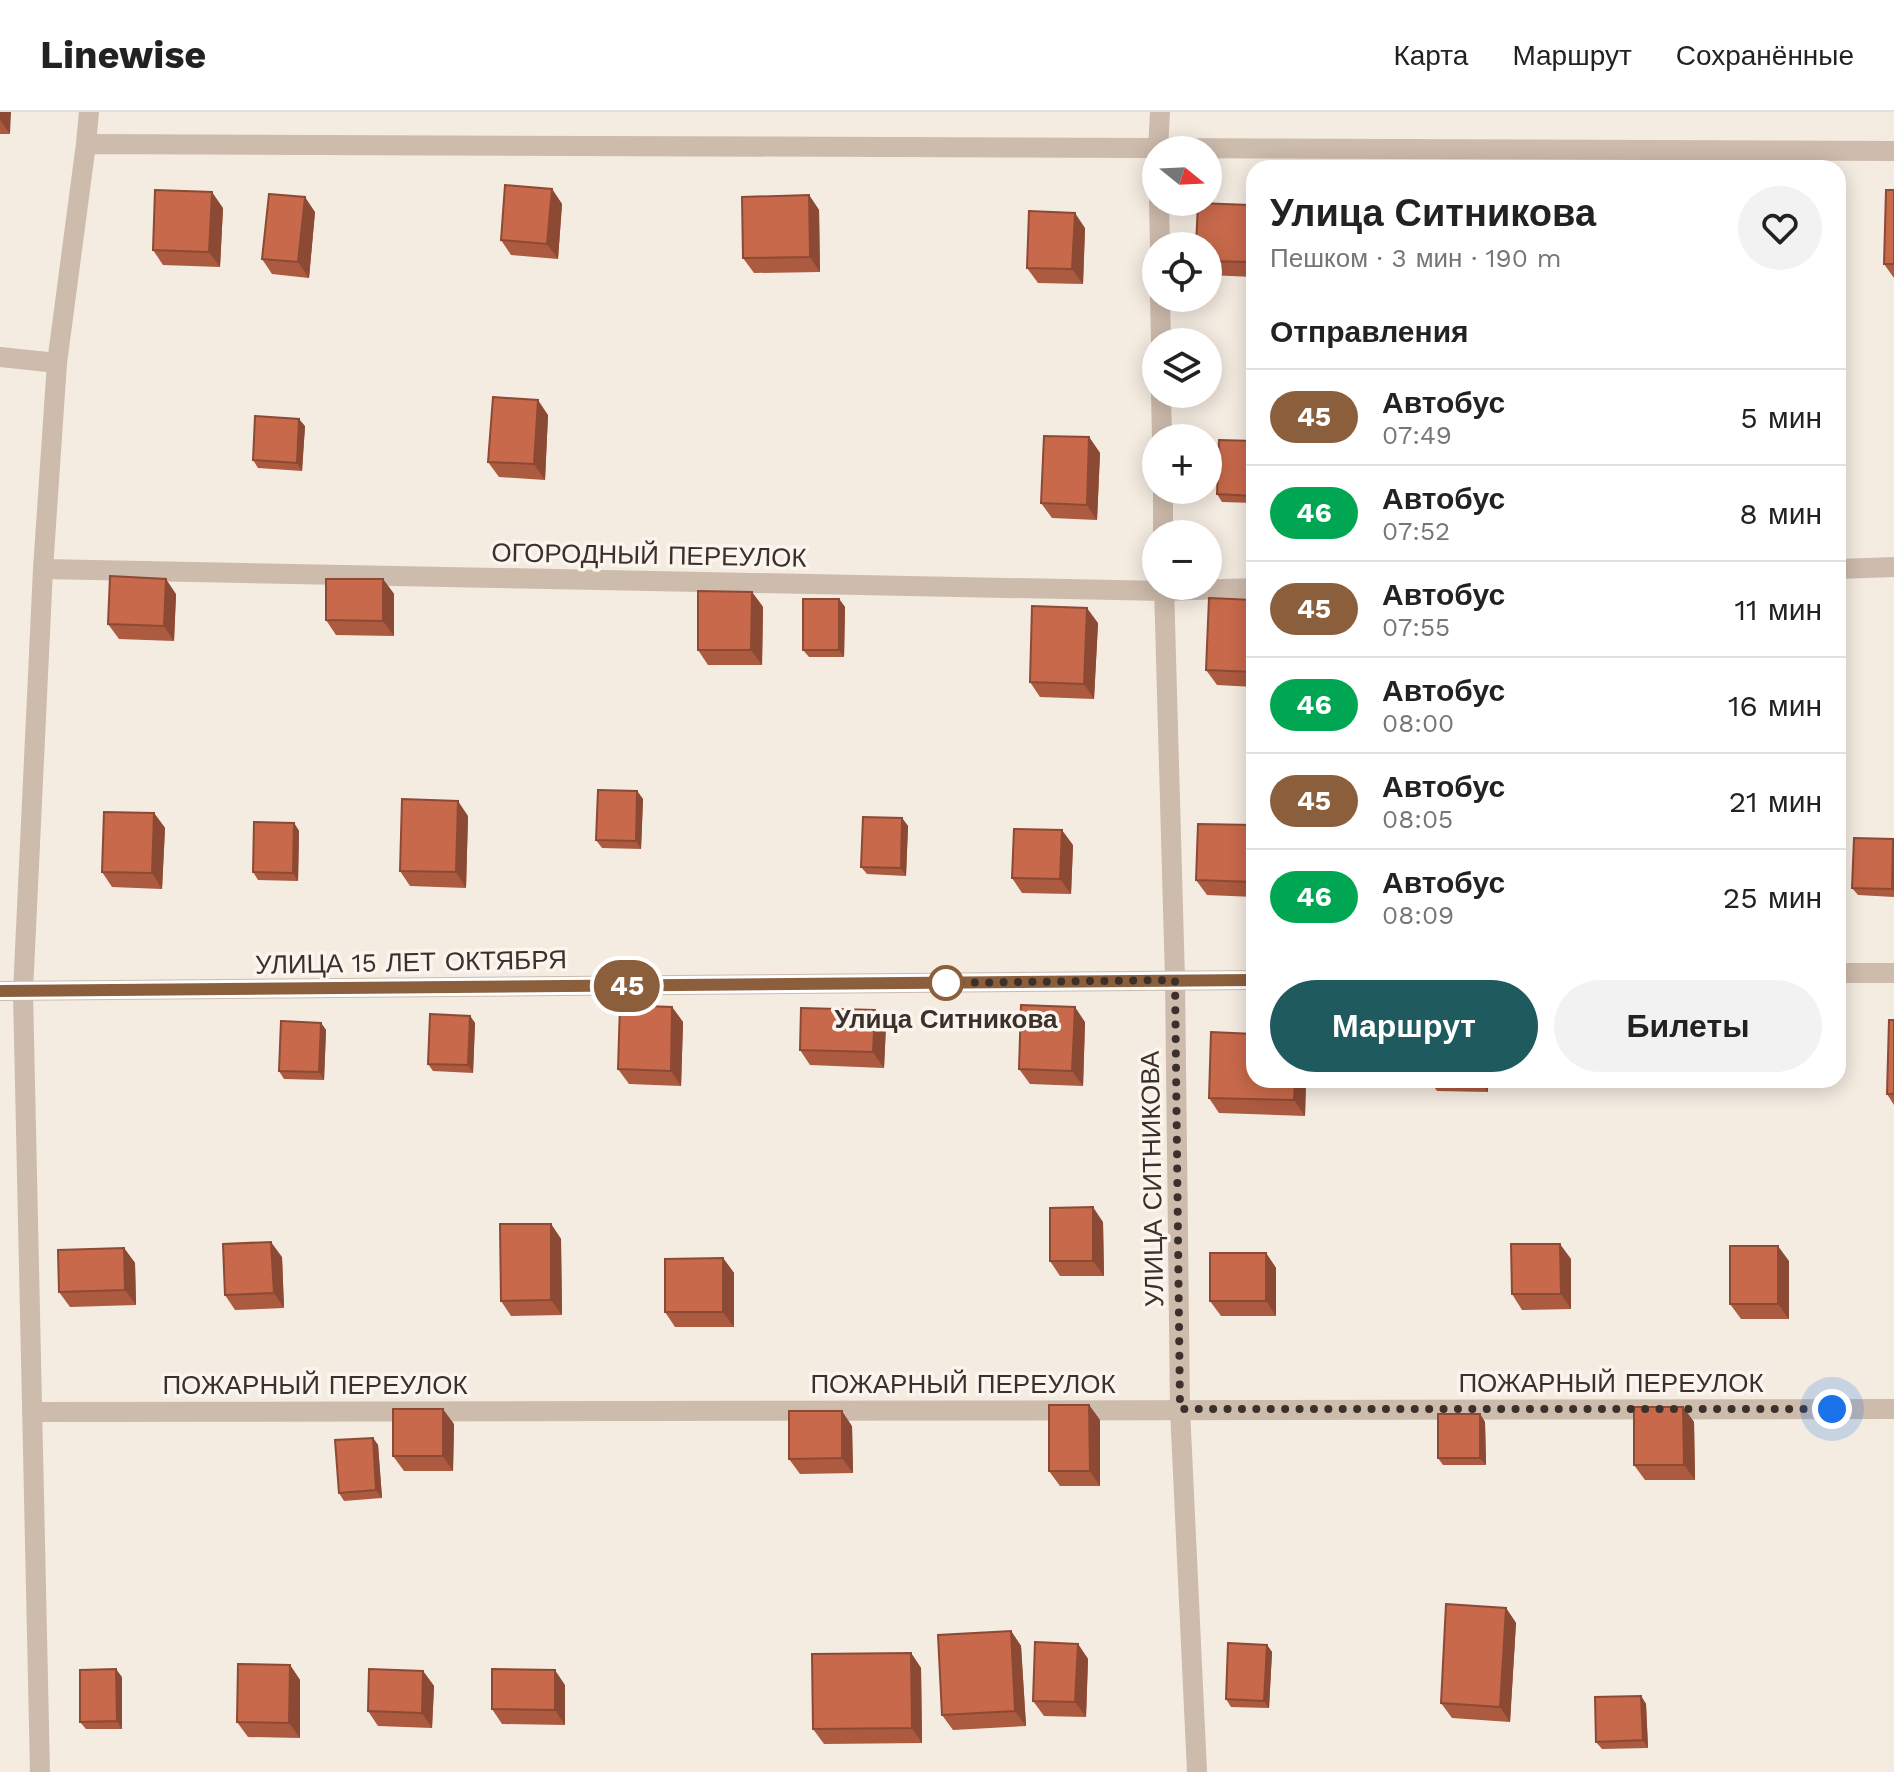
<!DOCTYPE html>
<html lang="ru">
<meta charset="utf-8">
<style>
:root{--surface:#fff;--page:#f2f2f2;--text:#222;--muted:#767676;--line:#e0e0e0;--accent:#1f5a5e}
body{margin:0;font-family:"Work Sans",sans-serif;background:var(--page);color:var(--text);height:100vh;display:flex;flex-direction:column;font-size:30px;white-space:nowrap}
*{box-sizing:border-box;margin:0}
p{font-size:26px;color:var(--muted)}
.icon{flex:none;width:44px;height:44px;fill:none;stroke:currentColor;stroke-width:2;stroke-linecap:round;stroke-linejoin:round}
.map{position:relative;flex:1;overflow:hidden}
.details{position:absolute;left:1246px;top:48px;width:600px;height:928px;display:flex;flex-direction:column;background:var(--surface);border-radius:24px;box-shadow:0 4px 20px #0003}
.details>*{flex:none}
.badge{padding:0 16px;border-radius:26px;font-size:28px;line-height:52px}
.needle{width:52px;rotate:108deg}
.fabs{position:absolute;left:1142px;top:24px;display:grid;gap:16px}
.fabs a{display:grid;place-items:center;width:80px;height:80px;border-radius:50%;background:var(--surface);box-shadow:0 4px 20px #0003;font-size:40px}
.you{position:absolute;width:40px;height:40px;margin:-20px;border:6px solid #fff;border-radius:50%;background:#1a73e8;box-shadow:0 0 0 12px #1a73e833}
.map>.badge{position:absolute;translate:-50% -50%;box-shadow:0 0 0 4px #fff}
h2{padding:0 24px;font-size:30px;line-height:72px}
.round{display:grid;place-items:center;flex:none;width:84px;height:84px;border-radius:42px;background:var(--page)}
.head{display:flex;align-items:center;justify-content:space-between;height:136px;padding:0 24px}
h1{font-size:38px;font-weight:700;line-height:60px}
.button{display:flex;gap:16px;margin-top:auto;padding:16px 24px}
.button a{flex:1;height:92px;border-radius:48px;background:var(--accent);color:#fff;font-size:32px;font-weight:700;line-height:92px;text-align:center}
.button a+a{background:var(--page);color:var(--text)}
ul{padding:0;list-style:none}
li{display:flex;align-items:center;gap:24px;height:96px;padding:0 24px;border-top:2px solid var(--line)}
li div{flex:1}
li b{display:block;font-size:30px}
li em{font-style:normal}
li .badge{min-width:88px;font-weight:700;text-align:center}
header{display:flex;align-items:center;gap:48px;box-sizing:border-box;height:112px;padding:0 40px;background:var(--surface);border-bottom:2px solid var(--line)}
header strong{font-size:38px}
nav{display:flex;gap:44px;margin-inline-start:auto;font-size:28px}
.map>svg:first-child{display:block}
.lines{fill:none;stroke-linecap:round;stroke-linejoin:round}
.street{stroke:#cdbbac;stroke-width:20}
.wall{fill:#ac5a40}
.shaded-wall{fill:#8c4a34}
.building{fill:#c8694b;stroke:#8c4a34;stroke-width:2}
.line-casing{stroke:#fff;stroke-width:18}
.line{stroke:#8b5e3c;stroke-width:12}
.walk{stroke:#3b302b;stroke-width:8;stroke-dasharray:0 14.4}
.stop-dot{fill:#fff;stroke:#8b5e3c;stroke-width:4}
.labels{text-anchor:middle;stroke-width:7;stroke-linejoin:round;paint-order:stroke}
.street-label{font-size:26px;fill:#3b302b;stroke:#fbf5ee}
.stop-label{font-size:26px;font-weight:bold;fill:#3b302b;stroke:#fbf5ee}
</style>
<header>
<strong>Linewise</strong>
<nav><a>Карта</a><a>Маршрут</a><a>Сохранённые</a></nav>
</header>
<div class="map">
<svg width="1894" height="1660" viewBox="0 0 1894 1660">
<rect width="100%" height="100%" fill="#f4ebe1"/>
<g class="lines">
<g class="street">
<polyline points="86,32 89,0"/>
<polyline points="1158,38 1160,0"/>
<polyline points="1159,90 1160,134"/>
<polyline points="1160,186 1161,230"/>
<polyline points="0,245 57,251 86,32 1894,39"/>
<polyline points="1161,282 1162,326"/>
<polyline points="1163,378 1163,422"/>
<polyline points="43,457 1164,479 1254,476"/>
<polyline points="1838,457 1894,455"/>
<polyline points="1164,474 1175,868 1180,1297 1197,1660"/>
<polyline points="1838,861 1894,861"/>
<polyline points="0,879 1254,868"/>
<polyline points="33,1300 1894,1297"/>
<polyline points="40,1660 23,880 43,457 57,251"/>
</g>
</g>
<g class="wall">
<polygon points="0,0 10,22 0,22"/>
<polygon points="552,77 562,92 558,147 511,143 501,128"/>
<polygon points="1894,78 1894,166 1884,152"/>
<polygon points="809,83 819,98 820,160 754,161 743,146"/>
<polygon points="223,96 220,155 163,153 153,138"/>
<polygon points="1254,99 1254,165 1208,163 1208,134"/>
<polygon points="315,100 309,166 272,162 262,147"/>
<polygon points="1085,116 1083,172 1038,171 1027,156"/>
<polygon points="548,303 545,368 499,365 488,350"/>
<polygon points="305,314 302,359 258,356 253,348"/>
<polygon points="1089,325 1100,341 1097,408 1052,406 1041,391"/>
<polygon points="1254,329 1254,391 1222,390 1217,382"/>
<polygon points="383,467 394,482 394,524 336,523 326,508"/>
<polygon points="752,480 763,495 762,553 708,553 698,538"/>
<polygon points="176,482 174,529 119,527 108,512"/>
<polygon points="839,487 845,495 844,545 809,545 803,538"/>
<polygon points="1254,488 1254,575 1217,573 1206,558"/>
<polygon points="1098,511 1094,587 1040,585 1030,570"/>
<polygon points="637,679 643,687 641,737 602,736 596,728"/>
<polygon points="154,701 165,716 162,777 112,775 102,760"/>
<polygon points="468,704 466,776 410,774 400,759"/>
<polygon points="902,706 908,714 906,764 867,762 861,755"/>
<polygon points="294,711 299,719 298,769 258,768 253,760"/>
<polygon points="1254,713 1254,785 1207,783 1196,768"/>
<polygon points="1894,728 1894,785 1858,783 1852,776"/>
<polygon points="1073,733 1071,782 1022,781 1012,766"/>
<polygon points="672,895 683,910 681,974 629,972 618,957"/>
<polygon points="470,904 475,911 473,961 433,959 428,952"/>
<polygon points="1894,908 1894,993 1887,982"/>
<polygon points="1085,910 1083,974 1030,972 1019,957"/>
<polygon points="321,911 326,918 324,968 284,967 279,959"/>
<polygon points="886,913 884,956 810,953 800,938"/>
<polygon points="1254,968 1306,968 1305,1004 1219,1001 1209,986"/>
<polygon points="1429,968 1488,968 1488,980 1437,979"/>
<polygon points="1680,968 1724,968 1724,971 1681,969"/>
<polygon points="1103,1110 1104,1164 1060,1164 1050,1149"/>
<polygon points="551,1112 561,1127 562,1203 511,1204 501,1189"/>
<polygon points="124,1136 135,1151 136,1193 70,1195 59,1180"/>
<polygon points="1266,1141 1276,1156 1276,1204 1221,1204 1210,1189"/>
<polygon points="282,1145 284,1196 235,1198 225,1183"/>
<polygon points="723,1146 734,1161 734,1215 675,1215 665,1200"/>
<polygon points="1571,1147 1571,1197 1522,1198 1512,1182"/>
<polygon points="1789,1149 1789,1207 1741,1207 1730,1192"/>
<polygon points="1089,1293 1100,1308 1100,1374 1060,1374 1049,1359"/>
<polygon points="1683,1295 1694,1310 1695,1368 1645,1368 1634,1353"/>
<polygon points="1480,1302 1485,1310 1486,1353 1443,1353 1438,1346"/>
<polygon points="454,1312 453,1359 404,1359 393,1344"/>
<polygon points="852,1314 853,1361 800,1362 789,1347"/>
<polygon points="373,1326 378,1333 382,1386 344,1389 339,1381"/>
<polygon points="1506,1496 1516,1511 1510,1610 1452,1606 1441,1591"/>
<polygon points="1011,1519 1021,1534 1026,1614 953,1618 942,1603"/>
<polygon points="1078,1532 1088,1547 1086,1605 1044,1604 1033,1589"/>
<polygon points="1267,1533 1272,1540 1269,1596 1231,1595 1226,1587"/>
<polygon points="911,1541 921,1556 922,1631 824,1632 813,1617"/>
<polygon points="290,1553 300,1568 300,1626 248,1625 237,1610"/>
<polygon points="423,1559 434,1574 432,1616 378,1614 368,1599"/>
<polygon points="122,1565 122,1617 86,1617 80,1610"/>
<polygon points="565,1573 565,1613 502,1612 492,1597"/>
<polygon points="1641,1584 1646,1592 1648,1636 1602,1637 1596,1630"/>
</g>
<g class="shaded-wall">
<polygon points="0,0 11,0 10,22 0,8"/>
<polygon points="552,77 562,92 558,147 547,132"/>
<polygon points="212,80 223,96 220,155 209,140"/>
<polygon points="809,83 819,98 820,160 810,145"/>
<polygon points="305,85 315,100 309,166 298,150"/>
<polygon points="1249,93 1254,99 1254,159 1247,150"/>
<polygon points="1075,101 1085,116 1083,172 1072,157"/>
<polygon points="538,288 548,303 545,368 534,352"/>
<polygon points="299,307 305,314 302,359 297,351"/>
<polygon points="1089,325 1100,341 1097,408 1087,393"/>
<polygon points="166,467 176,482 174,529 164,514"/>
<polygon points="383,467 394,482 394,524 383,509"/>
<polygon points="752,480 763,495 762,553 751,538"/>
<polygon points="839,487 845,495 844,545 839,538"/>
<polygon points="1087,496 1098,511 1094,587 1084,572"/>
<polygon points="637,679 643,687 641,737 636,729"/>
<polygon points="458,689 468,704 466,776 456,760"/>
<polygon points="154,701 165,716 162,777 152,761"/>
<polygon points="902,706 908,714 906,764 901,756"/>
<polygon points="294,711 299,719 298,769 293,761"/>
<polygon points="1062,718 1073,733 1071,782 1060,767"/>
<polygon points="1893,727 1894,728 1894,780 1892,777"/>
<polygon points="672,895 683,910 681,974 671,959"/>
<polygon points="1075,895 1085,910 1083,974 1072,959"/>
<polygon points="875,898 886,913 884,956 873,940"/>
<polygon points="470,904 475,911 473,961 468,953"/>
<polygon points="321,911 326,918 324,968 319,960"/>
<polygon points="1295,968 1306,968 1305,1004 1294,988"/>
<polygon points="1479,968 1488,968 1488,980"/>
<polygon points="1093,1095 1103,1110 1104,1164 1093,1149"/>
<polygon points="551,1112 561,1127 562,1203 551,1188"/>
<polygon points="271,1130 282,1145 284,1196 274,1181"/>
<polygon points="1560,1132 1571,1147 1571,1197 1561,1182"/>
<polygon points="1778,1134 1789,1149 1789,1207 1778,1192"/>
<polygon points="124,1136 135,1151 136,1193 125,1178"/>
<polygon points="1266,1141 1276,1156 1276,1204 1266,1189"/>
<polygon points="723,1146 734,1161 734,1215 723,1200"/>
<polygon points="1089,1293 1100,1308 1100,1374 1090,1359"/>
<polygon points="1683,1295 1694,1310 1695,1368 1684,1353"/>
<polygon points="443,1297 454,1312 453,1359 443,1344"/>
<polygon points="842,1299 852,1314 853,1361 842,1346"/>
<polygon points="1480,1302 1485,1310 1486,1353 1480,1346"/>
<polygon points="373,1326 378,1333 382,1386 376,1378"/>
<polygon points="1506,1496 1516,1511 1510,1610 1500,1595"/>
<polygon points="1011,1519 1021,1534 1026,1614 1015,1599"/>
<polygon points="1078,1532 1088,1547 1086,1605 1075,1590"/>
<polygon points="1267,1533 1272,1540 1269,1596 1264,1589"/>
<polygon points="911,1541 921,1556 922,1631 912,1616"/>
<polygon points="290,1553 300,1568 300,1626 289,1611"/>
<polygon points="116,1557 122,1565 122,1617 117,1609"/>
<polygon points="555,1558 565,1573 565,1613 555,1598"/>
<polygon points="423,1559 434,1574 432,1616 422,1601"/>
<polygon points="1641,1584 1646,1592 1648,1636 1643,1628"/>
</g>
<g class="building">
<polygon points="505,73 552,77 547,132 501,128"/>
<polygon points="155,78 212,80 209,140 153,138"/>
<polygon points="1886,78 1894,78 1894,152 1884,152"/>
<polygon points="269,82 305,85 298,150 262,147"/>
<polygon points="809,83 810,145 743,146 742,85"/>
<polygon points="1198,91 1249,93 1247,150 1208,149 1208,134 1196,134"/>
<polygon points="1029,99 1075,101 1072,157 1027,156"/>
<polygon points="493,285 538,288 534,352 488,350"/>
<polygon points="255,304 299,307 297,351 253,348"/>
<polygon points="1044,324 1089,325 1087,393 1041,391"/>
<polygon points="1219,328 1254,329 1254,384 1217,382"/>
<polygon points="110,464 166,467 164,514 108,512"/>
<polygon points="326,467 383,467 383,509 326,508"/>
<polygon points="698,479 752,480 751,538 698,538"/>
<polygon points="1209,486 1254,488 1253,560 1206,558"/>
<rect x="803" y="487" width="36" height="51"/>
<polygon points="1032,494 1087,496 1084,572 1030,570"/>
<polygon points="598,678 637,679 636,729 596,728"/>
<polygon points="402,687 458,689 456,760 400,759"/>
<polygon points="104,700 154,701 152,761 102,760"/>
<polygon points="863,705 902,706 901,756 861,755"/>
<polygon points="254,710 294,711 293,761 253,760"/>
<polygon points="1198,712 1254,713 1254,770 1196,768"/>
<polygon points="1014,717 1062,718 1060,767 1012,766"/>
<polygon points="1854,726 1893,727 1892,777 1852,776"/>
<polygon points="620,893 672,895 671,959 618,957"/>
<polygon points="1021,893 1075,895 1072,959 1019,957"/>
<polygon points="801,896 875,898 873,940 800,938"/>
<polygon points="430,902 470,904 468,953 428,952"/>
<polygon points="1889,908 1894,908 1894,982 1887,982"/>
<polygon points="281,909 321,911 319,960 279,959"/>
<polygon points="1211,920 1254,922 1254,968 1295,968 1294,988 1209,986"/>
<polygon points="1093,1095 1093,1149 1050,1149 1050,1096"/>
<polygon points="500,1112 551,1112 551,1188 501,1189"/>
<polygon points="271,1130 274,1181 225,1183 223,1132"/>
<polygon points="1511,1132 1560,1132 1561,1182 1512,1182"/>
<rect x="1730" y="1134" width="48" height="58"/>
<polygon points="124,1136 125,1178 59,1180 58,1138"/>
<rect x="1210" y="1141" width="56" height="48"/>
<polygon points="723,1146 723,1200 665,1200 665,1147"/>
<polygon points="1049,1293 1089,1293 1090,1359 1049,1359"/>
<polygon points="1634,1295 1683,1295 1684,1353 1634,1353"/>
<rect x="393" y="1297" width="50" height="47"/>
<polygon points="789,1299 842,1299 842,1346 789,1347"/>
<rect x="1438" y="1302" width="42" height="44"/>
<polygon points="373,1326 376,1378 339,1381 335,1328"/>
<polygon points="1446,1492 1506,1496 1500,1595 1441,1591"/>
<polygon points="1011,1519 1015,1599 942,1603 938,1523"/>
<polygon points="1035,1530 1078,1532 1075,1590 1033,1589"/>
<polygon points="1228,1531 1267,1533 1264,1589 1226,1587"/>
<polygon points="911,1541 912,1616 813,1617 812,1542"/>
<polygon points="238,1552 290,1553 289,1611 237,1610"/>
<polygon points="116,1557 117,1609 80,1610 80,1558"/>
<polygon points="369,1557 423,1559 422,1601 368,1599"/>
<polygon points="492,1557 555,1558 555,1598 492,1597"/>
<polygon points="1641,1584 1643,1628 1596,1630 1595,1585"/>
</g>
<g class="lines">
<defs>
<polyline id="line" points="0,879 1254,868"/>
</defs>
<use href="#line" class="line-casing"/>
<use href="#line" class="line"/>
<polyline class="walk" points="946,871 1175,868 1180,1297 1832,1297"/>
</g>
<circle class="stop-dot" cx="946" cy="871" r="16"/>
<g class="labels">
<g class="street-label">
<text transform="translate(649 443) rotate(1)" y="9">ОГОРОДНЫЙ ПЕРЕУЛОК</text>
<text transform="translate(411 850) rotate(-1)" y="9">УЛИЦА 15 ЛЕТ ОКТЯБРЯ</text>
<text transform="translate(1152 1067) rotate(-91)" y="9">УЛИЦА СИТНИКОВА</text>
<text x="1611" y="1280">ПОЖАРНЫЙ ПЕРЕУЛОК</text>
<text x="963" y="1281">ПОЖАРНЫЙ ПЕРЕУЛОК</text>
<text x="315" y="1282">ПОЖАРНЫЙ ПЕРЕУЛОК</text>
</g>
<g class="stop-label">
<text x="946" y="916">Улица Ситникова</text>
</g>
</g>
</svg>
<div class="fabs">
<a><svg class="needle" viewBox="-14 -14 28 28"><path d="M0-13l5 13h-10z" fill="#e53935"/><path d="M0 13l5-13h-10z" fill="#767676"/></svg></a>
<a><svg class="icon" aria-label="locate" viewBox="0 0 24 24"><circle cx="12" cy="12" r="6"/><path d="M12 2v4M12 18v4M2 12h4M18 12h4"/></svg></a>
<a><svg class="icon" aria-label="layers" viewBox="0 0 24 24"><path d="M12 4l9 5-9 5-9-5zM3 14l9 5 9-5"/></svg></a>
<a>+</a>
<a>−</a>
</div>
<div class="you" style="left:1832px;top:1297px"></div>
<b class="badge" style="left:627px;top:874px;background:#8b5e3c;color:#fff">45</b>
<section class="details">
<div class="head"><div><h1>Улица Ситникова</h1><p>Пешком · 3 мин · 190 m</p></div><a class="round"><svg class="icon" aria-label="heart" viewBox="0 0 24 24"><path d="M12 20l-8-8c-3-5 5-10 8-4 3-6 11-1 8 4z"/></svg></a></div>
<h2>Отправления</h2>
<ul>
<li><span class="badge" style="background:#8b5e3c;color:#fff">45</span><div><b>Автобус</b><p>07:49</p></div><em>5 мин</em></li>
<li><span class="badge" style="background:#00a651;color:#fff">46</span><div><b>Автобус</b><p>07:52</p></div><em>8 мин</em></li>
<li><span class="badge" style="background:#8b5e3c;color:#fff">45</span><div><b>Автобус</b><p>07:55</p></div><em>11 мин</em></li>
<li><span class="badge" style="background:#00a651;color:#fff">46</span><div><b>Автобус</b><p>08:00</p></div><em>16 мин</em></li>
<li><span class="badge" style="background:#8b5e3c;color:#fff">45</span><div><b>Автобус</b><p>08:05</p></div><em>21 мин</em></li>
<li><span class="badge" style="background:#00a651;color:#fff">46</span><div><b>Автобус</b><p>08:09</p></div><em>25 мин</em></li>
</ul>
<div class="button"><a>Маршрут</a><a>Билеты</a></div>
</section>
</div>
